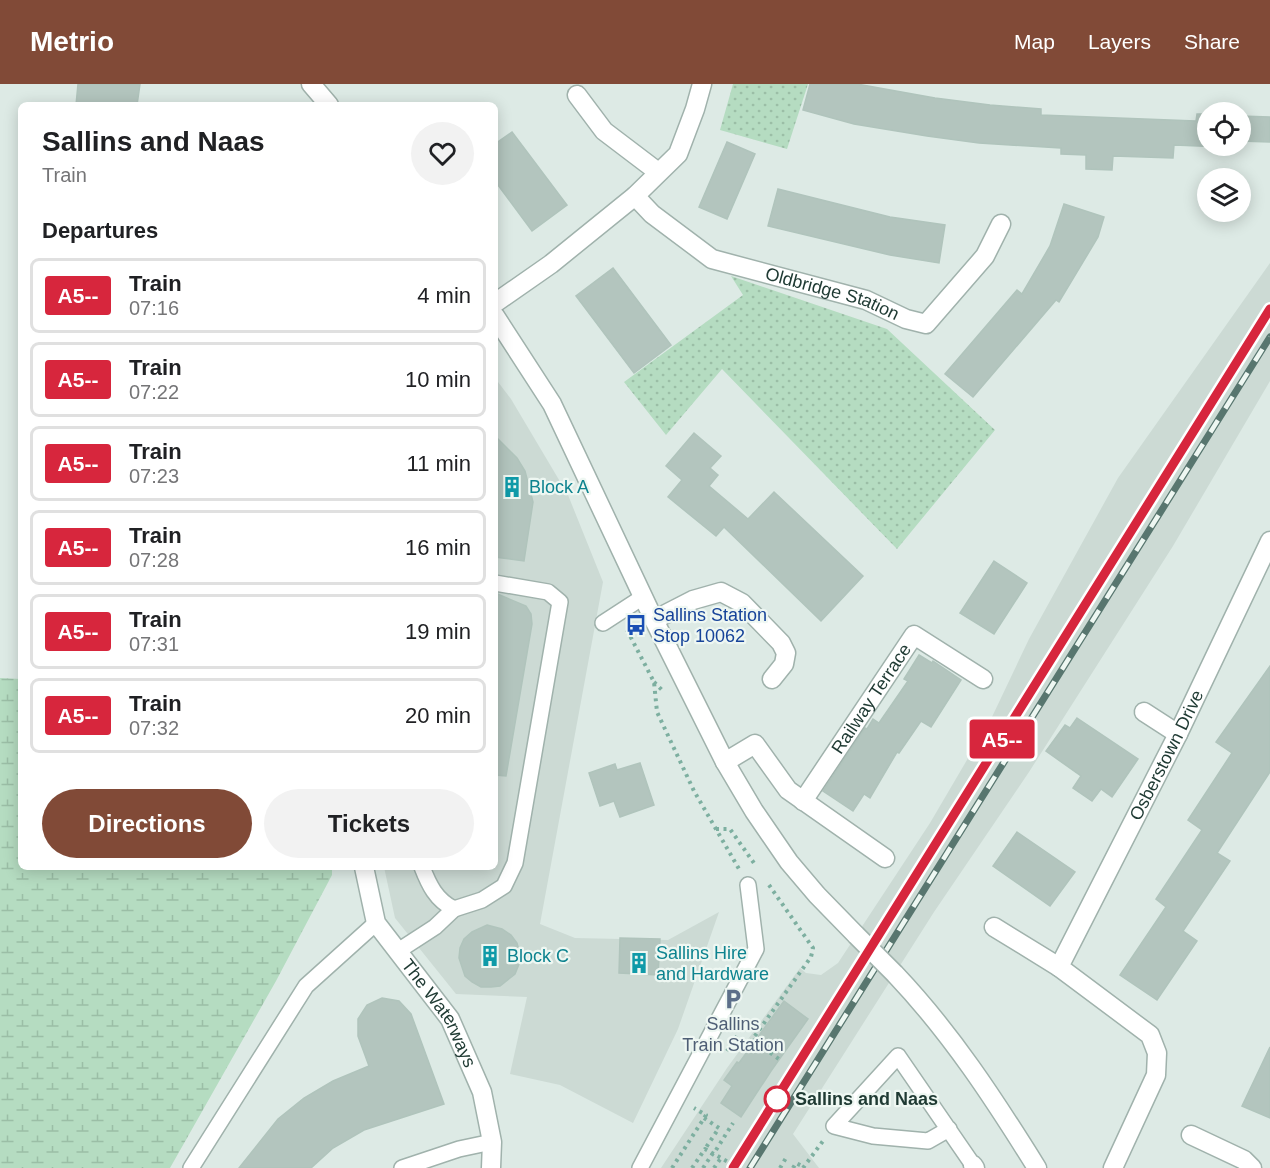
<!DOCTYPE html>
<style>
:root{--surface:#fff;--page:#f2f2f2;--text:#202124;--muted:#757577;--line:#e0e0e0;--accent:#814a37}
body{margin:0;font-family:Helvetica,sans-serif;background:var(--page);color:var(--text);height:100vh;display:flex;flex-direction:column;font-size:22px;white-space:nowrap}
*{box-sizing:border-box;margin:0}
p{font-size:20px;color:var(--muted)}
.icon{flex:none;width:33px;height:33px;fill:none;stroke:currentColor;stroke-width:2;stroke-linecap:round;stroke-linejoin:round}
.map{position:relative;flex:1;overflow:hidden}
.details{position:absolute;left:18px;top:18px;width:480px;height:768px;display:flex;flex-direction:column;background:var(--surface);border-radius:9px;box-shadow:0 3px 15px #0003}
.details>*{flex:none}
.badge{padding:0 12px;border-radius:4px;font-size:21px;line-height:39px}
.controls{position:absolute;left:1197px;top:18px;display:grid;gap:12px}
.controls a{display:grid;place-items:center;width:54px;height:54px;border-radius:50%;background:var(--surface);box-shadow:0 3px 15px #0003;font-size:30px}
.map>.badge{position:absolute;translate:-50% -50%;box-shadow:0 0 0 3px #fff}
h2{padding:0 24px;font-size:22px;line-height:54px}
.round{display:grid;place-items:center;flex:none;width:63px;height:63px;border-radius:32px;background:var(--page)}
.summary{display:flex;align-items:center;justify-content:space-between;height:102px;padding:0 24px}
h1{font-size:28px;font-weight:700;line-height:45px}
.primary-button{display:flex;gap:12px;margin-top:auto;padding:12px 24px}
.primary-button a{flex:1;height:69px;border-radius:36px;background:var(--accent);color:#fff;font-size:24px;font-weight:700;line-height:69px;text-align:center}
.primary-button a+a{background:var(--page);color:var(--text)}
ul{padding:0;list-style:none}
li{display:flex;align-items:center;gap:18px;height:75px;margin:0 12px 9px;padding:0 12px;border:3px solid var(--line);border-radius:9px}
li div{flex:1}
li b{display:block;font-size:22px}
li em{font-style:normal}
li .badge{min-width:66px;font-weight:700;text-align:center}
header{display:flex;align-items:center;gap:36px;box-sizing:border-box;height:84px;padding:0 30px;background:var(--accent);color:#fff}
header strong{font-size:28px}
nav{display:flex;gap:33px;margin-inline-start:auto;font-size:21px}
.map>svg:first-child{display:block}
.built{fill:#ccdad4}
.grass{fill:url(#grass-dots)}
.wetland{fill:url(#wetland-marsh)}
.building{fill:#b3c5be;stroke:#b0c4bc;stroke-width:1.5}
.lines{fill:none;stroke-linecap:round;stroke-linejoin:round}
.service-casing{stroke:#a0b2ac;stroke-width:18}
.minor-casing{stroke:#a0b2ac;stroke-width:21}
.tertiary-casing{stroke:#a0b2ac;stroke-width:21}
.path{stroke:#7dafa0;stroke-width:4;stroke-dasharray:3 4.5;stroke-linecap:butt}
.service{stroke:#fff;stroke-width:15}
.minor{stroke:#fff;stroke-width:18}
.tertiary{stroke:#fff;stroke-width:18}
.rail-casing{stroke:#58766f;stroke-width:7}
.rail{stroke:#eef7f2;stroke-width:4.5;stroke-dasharray:14;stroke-linecap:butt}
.tertiary-bridge-casing{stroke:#a0b2ac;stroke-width:21;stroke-linecap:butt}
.tertiary-bridge{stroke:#fff;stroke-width:18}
.line-casing{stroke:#fff;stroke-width:14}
.line{stroke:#d7263d;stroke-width:9}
.stop-dot{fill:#fff;stroke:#d7263d;stroke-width:3}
.labels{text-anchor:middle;stroke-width:4.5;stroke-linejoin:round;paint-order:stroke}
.street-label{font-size:18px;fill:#1f3a33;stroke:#eef7f2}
.culture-label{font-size:18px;fill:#0d838f;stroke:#eef7f2;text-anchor:start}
.transit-label{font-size:18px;fill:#164399;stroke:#eef7f2;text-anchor:start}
.service-label{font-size:18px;fill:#4e5e75;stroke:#eef7f2}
.stop-label{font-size:18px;font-weight:bold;fill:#1f3a33;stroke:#eef7f2;text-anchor:start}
</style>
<header>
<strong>Metrio</strong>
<nav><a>Map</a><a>Layers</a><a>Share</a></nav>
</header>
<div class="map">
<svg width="1270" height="1084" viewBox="0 0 1270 1084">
<defs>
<pattern id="grass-dots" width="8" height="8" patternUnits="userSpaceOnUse" patternTransform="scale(1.5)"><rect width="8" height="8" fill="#b5dcc1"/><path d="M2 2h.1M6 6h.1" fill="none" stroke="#9bbea6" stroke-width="1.8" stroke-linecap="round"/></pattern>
<pattern id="wetland-marsh" width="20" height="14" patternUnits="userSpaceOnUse" patternTransform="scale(1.5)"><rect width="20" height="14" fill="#b5dcc1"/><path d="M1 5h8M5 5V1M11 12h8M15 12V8" fill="none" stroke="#9bbea6"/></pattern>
</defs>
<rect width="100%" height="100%" fill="#ddeae5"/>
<g class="built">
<polygon points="1270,179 1270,297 1173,462 1029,688 934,828 793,1050 819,1084 661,1084 727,984 800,884 806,889 821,891 838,879 930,739 991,635 1029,555 1118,394"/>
<polygon points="495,294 511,315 568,411 603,498 540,840 575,854 668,856 719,828 678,945 633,1039 560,1001 510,990 527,913 456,910 395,834 384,783 495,783"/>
</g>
<g class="grass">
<polygon points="733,0 808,0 787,65 720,46"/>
<polygon points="731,192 887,245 995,346 897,465 722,285 666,351 624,298 743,211"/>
</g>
<polygon class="wetland" points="0,594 21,595 21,783 332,783 332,791 276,897 170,1084 0,1084"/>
<g class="building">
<polygon points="78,0 140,0 137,21 76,21"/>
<polygon points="810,0 857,0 935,14 990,21 1041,25 1041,31 1196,37 1197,30 1208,30 1208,62 1222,62 1222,63 1174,61 1173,74 1113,72 1112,86 1086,85 1086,71 1061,70 1061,64 979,59 927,52 854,40 803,26"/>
<polygon points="1240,32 1270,33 1270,58 1240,57"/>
<polygon points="512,48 567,121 532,147 495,97 495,60"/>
<polygon points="727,58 755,70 727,135 699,123"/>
<polygon points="778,105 890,133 945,141 939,179 890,171 768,142"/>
<polygon points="1064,120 1104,133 1098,153 1059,218 1056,216 973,313 945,290 1017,206 1022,210 1050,162"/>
<polygon points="613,184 671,261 634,289 576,212"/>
<polygon points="694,349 721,372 710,384 718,391 709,402 748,435 774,408 863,492 821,537 724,443 716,452 668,413 682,396 666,382"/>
<polygon points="495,352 517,374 525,387 533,418 524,477 495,473"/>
<polygon points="994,477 1027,499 994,550 960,529"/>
<polygon points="495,509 526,522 531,530 532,540 506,692 495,691"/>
<polygon points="919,571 932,579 933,577 961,596 931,643 921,637 899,669 897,668 870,714 864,710 853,727 823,707 865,644 867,645 873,635 879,639 908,597 904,595"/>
<polygon points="1270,582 1270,688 1217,769 1230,777 1183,847 1197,857 1157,916 1120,891 1166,823 1156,815 1202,746 1188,736 1232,669 1216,658"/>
<polygon points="1077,634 1138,675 1112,713 1101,705 1092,717 1073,704 1081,692 1046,667 1065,641 1070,644"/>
<polygon points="640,679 654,721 620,733 614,717 600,722 589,689 615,680 617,686"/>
<polygon points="1017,748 1075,788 1050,822 993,782"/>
<polygon points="487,841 502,845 511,851 517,859 520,870 519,880 515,890 500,902 491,903 481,903 472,898 465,892 459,874 460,864 464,855 472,848"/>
<polygon points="620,854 660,855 658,891 619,889"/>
<polygon points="382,914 399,917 411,930 444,1020 364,1046 333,1064 311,1084 239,1084 278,1035 304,1014 333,997 369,982 358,952 358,935 367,921"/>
<polygon points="784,917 808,935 771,987 741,1033 721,1019 732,1002 724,996 737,978 739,979"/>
<polygon points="1270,963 1270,1034 1242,1022"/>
</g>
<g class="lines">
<defs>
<g id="service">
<polyline points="603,539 643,513"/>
<path d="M422 783C429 801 436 816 454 825L482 816 504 802 515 779 560 518 548 508 495 499"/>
<polyline points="398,867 435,843 454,825"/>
<polyline points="949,1045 928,1057 873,1052 834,1042 898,972 973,1081"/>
<polyline points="191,1084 306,902 376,839"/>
<polyline points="402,1084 459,1065 492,1058"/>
<polyline points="640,1084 756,865 748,801"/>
</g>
<g id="minor">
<polyline points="577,11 604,47 658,88"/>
<path id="s1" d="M635 112 652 130 712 175 866 216 906 235 926 240 985 172 1001 140"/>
<polyline points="495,219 551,180 635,112 678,70 695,25 702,0"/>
<polyline points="654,536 693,516 721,508 742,519 781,559 786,569 784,580 772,595"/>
<polyline points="1144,628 1178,650"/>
<polyline points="725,678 755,660 788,706 885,774"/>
<path id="s2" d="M803 717 914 551 983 595"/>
<path id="s3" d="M364 783 376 839 450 935 482 1008 492 1058 491 1084"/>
<polyline points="994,843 1059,883"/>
<polyline points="1191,1051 1244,1076 1252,1084"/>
<polyline points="973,1081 975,1084"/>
<path id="s4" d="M1113 1084 1156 991 1157 969 1150 951 1059 883 1178 650 1270 457"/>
</g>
<g id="tertiary">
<polyline points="311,0 329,21"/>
<polyline points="495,232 552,320 654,536 725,678 754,727 789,778 817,811 856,851"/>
<path d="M895 890C951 949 994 1015 1037 1084"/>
</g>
</defs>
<use href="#service" class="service-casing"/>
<use href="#minor" class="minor-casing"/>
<use href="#tertiary" class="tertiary-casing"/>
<g class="path">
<polyline points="627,546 654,598 657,628 694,707 739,785"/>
<polyline points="654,598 664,608"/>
<polyline points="716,745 730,745 756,782"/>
<polyline points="769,801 813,864 811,873 752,956 779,975"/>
<polyline points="727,967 737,952 750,960 752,956"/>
<polyline points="704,1034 719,1044 705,1065"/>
<polyline points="716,1066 733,1039"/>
<polyline points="672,1084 706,1031 694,1024"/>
<polyline points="692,1084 705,1065 730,1079"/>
<polyline points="703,1084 713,1069"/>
<polyline points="714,1084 721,1074"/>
<polyline points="780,1084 786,1074"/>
<polyline points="793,1084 796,1079 804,1083"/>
<polyline points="803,1084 823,1057"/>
</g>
<use href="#service" class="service"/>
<use href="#minor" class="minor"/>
<use href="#tertiary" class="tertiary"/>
<defs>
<g id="rail">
<polyline points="733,1084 1270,225"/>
<polyline points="750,1084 1270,253"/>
</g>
</defs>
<use href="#rail" class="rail-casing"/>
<use href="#rail" class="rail"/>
<defs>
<polyline id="tertiary-bridge" points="856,851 895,890"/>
</defs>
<use href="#tertiary-bridge" class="tertiary-bridge-casing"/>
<use href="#tertiary-bridge" class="tertiary-bridge"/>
</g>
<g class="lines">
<defs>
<polyline id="line" points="733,1084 1270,225"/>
</defs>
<use href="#line" class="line-casing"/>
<use href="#line" class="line"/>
</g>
<defs>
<symbol id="building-bare" viewBox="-9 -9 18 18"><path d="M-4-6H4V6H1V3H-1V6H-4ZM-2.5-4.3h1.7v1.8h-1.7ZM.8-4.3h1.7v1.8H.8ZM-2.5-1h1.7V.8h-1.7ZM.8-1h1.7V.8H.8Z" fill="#0f9aa8" stroke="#eef7f2" stroke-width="2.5" paint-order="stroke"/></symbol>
<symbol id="bus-bare" viewBox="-9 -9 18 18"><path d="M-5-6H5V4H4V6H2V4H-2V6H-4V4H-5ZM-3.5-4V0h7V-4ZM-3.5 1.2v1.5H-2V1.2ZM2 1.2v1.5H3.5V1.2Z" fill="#1a4fb4" stroke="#eef7f2" stroke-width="2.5" paint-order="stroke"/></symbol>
<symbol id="parking-bare" viewBox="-9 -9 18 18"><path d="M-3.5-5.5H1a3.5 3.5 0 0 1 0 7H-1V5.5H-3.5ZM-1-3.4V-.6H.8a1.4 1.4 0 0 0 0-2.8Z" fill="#5c6f8a" stroke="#eef7f2" stroke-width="2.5" paint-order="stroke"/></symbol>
</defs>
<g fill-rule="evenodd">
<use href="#building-bare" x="497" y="388" width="30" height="30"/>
<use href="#bus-bare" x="621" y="526" width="30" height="30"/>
<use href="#building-bare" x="475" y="857" width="30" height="30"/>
<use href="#building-bare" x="624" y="864" width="30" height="30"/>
<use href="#parking-bare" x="718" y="900" width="30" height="30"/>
</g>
<circle class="stop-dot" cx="777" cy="1015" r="12"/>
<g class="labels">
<g class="street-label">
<text dy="6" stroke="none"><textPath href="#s1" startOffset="225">Oldbridge Station</textPath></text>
<text dy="6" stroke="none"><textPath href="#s2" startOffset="123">Railway Terrace</textPath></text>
<text dy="6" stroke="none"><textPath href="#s4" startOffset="495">Osberstown Drive</textPath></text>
<text dy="6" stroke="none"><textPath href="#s3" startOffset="168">The Waterways</textPath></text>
</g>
<g class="culture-label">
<text x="529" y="409">Block A</text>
<text x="656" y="875">Sallins Hire<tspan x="656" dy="21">and Hardware</tspan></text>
<text x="507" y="878">Block C</text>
</g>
<g class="transit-label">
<text x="653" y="537">Sallins Station<tspan x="653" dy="21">Stop 10062</tspan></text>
</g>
<g class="service-label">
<text x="733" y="946">Sallins<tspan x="733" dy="21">Train Station</tspan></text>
</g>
<g class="stop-label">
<text x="795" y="1021">Sallins and Naas</text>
</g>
</g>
</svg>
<div class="controls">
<a><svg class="icon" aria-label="locate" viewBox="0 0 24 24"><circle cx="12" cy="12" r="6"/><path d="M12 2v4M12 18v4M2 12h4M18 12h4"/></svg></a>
<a><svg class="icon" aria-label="layers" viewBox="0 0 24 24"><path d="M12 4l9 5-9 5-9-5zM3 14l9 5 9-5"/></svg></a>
</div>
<b class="badge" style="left:1002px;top:655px;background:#d7263d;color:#fff">A5--</b>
<section class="details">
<div class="summary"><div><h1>Sallins and Naas</h1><p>Train</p></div><a class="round"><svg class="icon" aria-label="heart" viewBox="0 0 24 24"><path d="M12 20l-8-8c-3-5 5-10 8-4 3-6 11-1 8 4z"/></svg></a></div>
<h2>Departures</h2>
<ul>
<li><span class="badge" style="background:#d7263d;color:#fff">A5--</span><div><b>Train</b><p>07:16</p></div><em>4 min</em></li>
<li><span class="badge" style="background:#d7263d;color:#fff">A5--</span><div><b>Train</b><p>07:22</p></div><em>10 min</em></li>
<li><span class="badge" style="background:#d7263d;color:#fff">A5--</span><div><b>Train</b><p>07:23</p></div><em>11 min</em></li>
<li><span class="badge" style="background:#d7263d;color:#fff">A5--</span><div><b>Train</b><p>07:28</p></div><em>16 min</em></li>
<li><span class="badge" style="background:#d7263d;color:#fff">A5--</span><div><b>Train</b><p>07:31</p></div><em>19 min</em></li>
<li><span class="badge" style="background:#d7263d;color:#fff">A5--</span><div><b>Train</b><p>07:32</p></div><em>20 min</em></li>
</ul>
<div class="primary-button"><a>Directions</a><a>Tickets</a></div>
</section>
</div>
